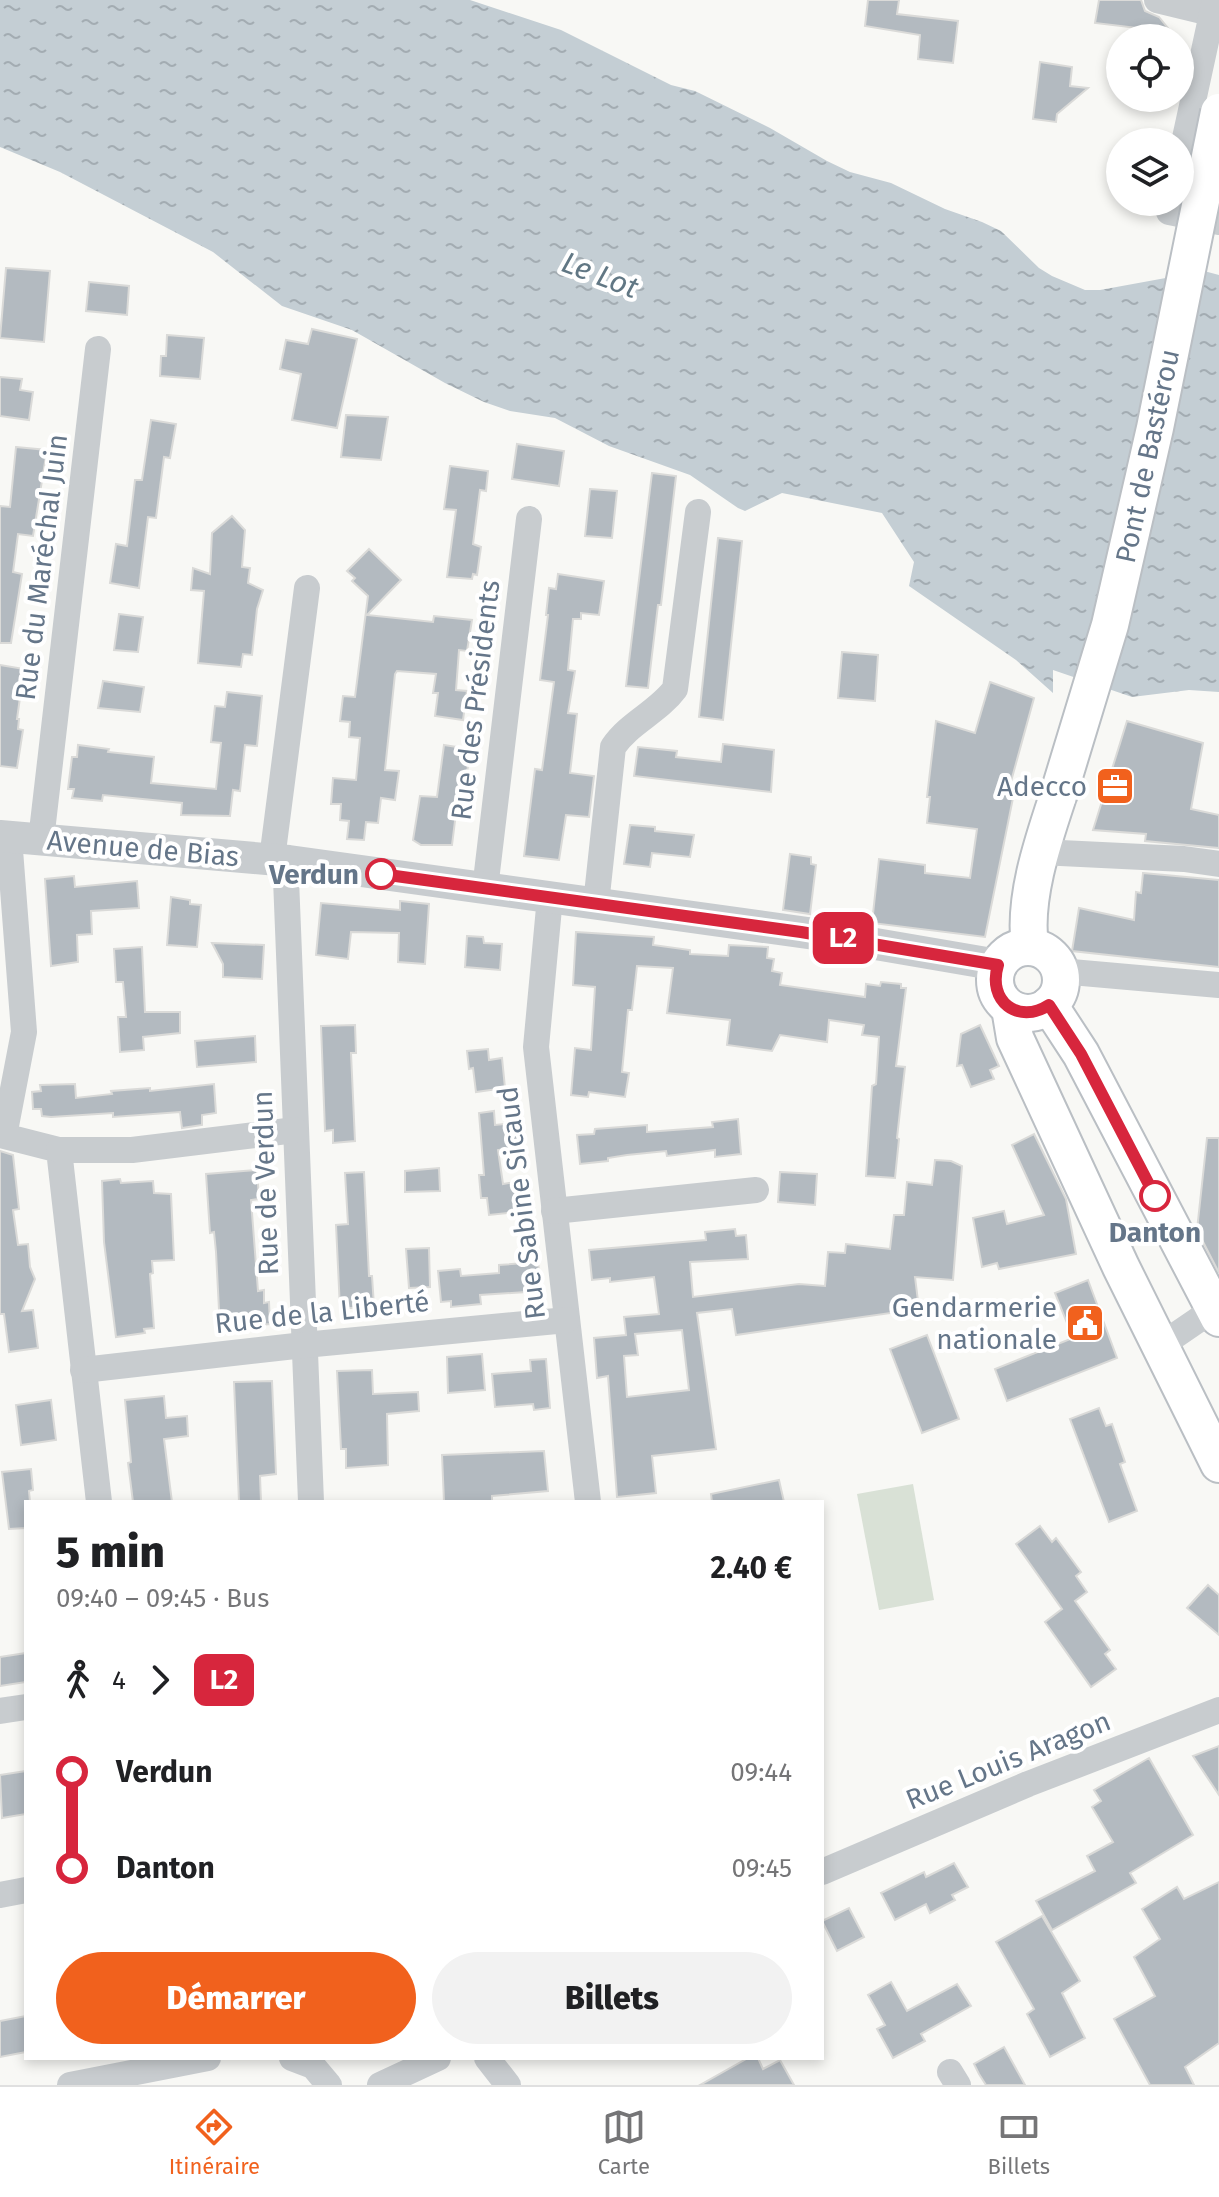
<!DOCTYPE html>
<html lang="fr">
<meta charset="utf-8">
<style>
:root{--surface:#fff;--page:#f2f2f2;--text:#202124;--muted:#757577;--line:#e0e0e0;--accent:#f1611d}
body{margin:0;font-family:"Fira Sans",sans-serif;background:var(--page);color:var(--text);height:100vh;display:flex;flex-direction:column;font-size:30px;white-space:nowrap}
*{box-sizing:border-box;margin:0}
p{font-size:26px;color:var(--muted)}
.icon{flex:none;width:44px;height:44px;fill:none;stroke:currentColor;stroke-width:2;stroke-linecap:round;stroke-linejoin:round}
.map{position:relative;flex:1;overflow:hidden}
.panel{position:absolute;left:24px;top:1500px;width:800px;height:560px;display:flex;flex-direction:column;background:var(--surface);border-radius:0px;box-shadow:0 4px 12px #0003}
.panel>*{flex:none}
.badge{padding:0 16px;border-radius:12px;font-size:28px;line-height:52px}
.buttons{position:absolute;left:1106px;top:24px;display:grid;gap:16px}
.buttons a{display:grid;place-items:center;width:88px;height:88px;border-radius:50%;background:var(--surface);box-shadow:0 4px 12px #0003;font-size:40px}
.map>.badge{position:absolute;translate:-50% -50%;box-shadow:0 0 0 4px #fff}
.legs{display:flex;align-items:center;gap:12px;height:88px;padding:0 32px;font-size:26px}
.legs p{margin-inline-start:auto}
.head{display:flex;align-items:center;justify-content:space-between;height:136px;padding:0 32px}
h1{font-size:44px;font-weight:800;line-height:60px}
.button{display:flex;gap:16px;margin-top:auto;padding:16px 32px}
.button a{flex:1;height:92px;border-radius:48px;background:var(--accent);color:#fff;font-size:32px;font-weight:800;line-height:92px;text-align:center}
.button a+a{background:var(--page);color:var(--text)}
ul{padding:0 32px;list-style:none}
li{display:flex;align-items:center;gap:28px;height:96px;font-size:30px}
li i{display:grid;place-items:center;width:12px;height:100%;margin:0 10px;background:currentColor}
li i::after{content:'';width:20px;height:20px;margin:-10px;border:6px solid;border-radius:50%;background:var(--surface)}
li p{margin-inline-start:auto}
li:first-child i{background:linear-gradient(#0000 50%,currentColor 0)}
li:last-child i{background:linear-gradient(currentColor 50%,#0000 0)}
.tabs{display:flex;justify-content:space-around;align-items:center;height:112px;border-top:2px solid var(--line);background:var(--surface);font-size:22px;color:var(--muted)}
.tabs a{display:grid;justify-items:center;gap:4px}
.tabs .current{color:var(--accent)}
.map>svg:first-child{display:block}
.pitch{fill:#d9e1d6}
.water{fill:url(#water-ripples)}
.building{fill:#b3bac0;stroke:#dadad8;stroke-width:2;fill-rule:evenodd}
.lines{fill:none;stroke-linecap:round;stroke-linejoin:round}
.secondary-casing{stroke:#babfc4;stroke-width:40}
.minor{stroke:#c8cccf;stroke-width:26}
.tertiary{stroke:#c8cccf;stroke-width:32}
.secondary{stroke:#fff;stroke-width:36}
.secondary-bridge-casing{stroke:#babfc4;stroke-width:40;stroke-linecap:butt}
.secondary-bridge{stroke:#fff;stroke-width:36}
.line-1-casing{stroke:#fff;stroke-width:18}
.line-1{stroke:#d7263d;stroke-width:12}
.stop-1-dot{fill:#fff;stroke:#d7263d;stroke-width:4}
.labels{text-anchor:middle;stroke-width:8;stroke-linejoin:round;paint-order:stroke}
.street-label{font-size:28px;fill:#657689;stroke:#fff}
.poi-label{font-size:28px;fill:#657689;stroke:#fff;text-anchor:end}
.stop-label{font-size:28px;font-weight:bold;fill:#657689;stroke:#fff;text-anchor:end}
.water-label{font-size:30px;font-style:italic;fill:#617784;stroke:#fff}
</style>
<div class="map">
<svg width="1219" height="2085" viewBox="0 0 1219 2085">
<defs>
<pattern id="water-ripples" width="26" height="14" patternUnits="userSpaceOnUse" patternTransform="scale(2)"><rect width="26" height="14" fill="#c4ced4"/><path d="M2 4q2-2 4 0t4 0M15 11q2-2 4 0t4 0" fill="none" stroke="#a3acb2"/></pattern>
</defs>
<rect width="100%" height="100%" fill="#f8f8f5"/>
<polygon class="pitch" points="913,1484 934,1600 879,1610 857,1494"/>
<polygon class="water" points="0,0 470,0 561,30 671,85 695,91 770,128 827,161 850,172 891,183 945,209 982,222 1001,231 1039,268 1052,276 1085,290 1100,290 1204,271 1219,275 1219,692 1189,690 1132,697 1053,670 1053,693 1016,660 909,586 914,562 882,513 782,493 745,511 738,508 690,475 609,446 555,418 510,411 484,402 445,383 352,330 282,306 213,252 60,172 0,147"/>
<g class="building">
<polygon points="868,0 899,0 897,14 958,21 953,63 918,59 920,35 865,26"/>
<polygon points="1099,0 1141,0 1145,11 1159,17 1171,32 1095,23"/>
<polygon points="1040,62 1072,67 1070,86 1088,88 1057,114 1056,122 1033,119"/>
<polygon points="6,268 50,271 44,342 0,338"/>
<polygon points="89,282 129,286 127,315 86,311"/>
<polygon points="312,329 357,339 337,428 292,420 301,374 280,369 286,340 308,344"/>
<polygon points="167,335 204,338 200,379 160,376 161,356 166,356"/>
<polygon points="0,377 22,379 20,390 33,392 29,420 0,416"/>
<polygon points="346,415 388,417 381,460 341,457"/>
<polygon points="151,420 176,424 170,458 164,457 156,518 148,517 139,588 110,583 116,544 127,546 135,480 142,480"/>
<polygon points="517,444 564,451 559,486 512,479"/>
<polygon points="16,447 47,450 33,536 18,534 13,572 22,574 11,643 0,643 0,506 10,507"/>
<polygon points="450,466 488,471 486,491 480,490 473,544 481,547 477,575 473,574 472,579 447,577 456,510 444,509"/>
<polygon points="652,473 676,476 661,605 658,605 648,688 626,686"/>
<polygon points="590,489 617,491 612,538 585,536"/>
<polygon points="232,516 245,530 242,567 250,568 248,583 263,590 257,609 252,655 243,654 241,667 198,663 204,591 191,590 193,568 210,574 212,533"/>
<polygon points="718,538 742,541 723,720 699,717"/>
<polygon points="369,549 401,580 367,615 433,622 434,616 472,620 467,651 459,650 456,690 467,691 463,720 435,716 438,693 433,693 436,674 397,671 395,674 385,770 399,771 395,800 381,798 378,823 366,822 364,840 347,839 349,821 340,820 341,804 331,804 333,778 356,780 360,738 349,737 350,722 340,721 343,696 355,697 368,596 352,581 355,578 347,571"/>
<polygon points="558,574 604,581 599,615 581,613 581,619 573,619 568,670 575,671 568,713 577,714 570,773 594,776 589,817 566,815 559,860 524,856 535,769 542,770 554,682 540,680 548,615 546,615 549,588 556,589"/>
<polygon points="119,614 143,617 138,652 114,650"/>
<polygon points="842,652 878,655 875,701 838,698"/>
<polygon points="0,665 24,669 17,719 19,719 18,729 23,730 17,768 0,766"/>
<polygon points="103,681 144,687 140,712 98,708"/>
<polygon points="990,682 1034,698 1007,796 1013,798 985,937 872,923 879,859 925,865 925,873 970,878 977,829 927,823 930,797 927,797 936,721 975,733"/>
<polygon points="227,692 262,696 257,746 245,745 240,791 233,790 230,816 181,815 182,803 103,795 102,801 72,798 74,789 68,789 72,757 77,757 78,745 109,749 108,752 154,757 151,783 216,789 221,743 211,742 215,706 225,707"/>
<polygon points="1127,721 1203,743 1191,809 1219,815 1219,848 1145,841 1146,834 1093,830"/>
<polygon points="723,744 774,750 771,792 634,776 638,747 677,751 676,757 721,762"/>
<polygon points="444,745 470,749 466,782 460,781 452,845 421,845 413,840 420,796 437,797"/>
<polygon points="630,825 655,827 655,831 694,835 690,857 652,853 650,867 624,864"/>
<polygon points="790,854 811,857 811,864 816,865 810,914 783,910"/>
<polygon points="1143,873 1219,880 1219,967 1072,951 1079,908 1134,920 1136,892 1141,893"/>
<polygon points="74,876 75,887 137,881 139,908 91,911 92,934 77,935 78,962 51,966 45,879"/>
<polygon points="171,897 190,900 190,904 201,905 197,947 167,945"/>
<polygon points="400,901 429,904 425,964 398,962 399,933 351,932 348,959 316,955 321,903 400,910"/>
<polygon points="576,932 654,937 653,945 690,950 690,954 728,956 729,945 768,947 767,958 774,959 772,971 782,973 780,985 865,997 866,984 880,986 881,982 901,984 901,988 906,988 896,1066 905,1067 897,1138 899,1139 895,1178 866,1176 872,1086 876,1084 879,1037 862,1035 864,1025 829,1020 827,1042 780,1035 772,1051 727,1045 730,1020 667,1013 673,968 637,966 632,1010 628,1010 622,1072 629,1073 625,1097 589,1092 588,1097 571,1095 575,1048 591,1050 595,987 573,985"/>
<polygon points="467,936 483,937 484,943 502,944 500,970 465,967"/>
<polygon points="212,943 264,945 262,979 223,977 223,964"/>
<polygon points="142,947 145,1012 180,1012 180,1033 143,1037 144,1050 120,1052 118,1017 126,1017 123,982 116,982 114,949"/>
<polygon points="355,1025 356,1053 351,1053 355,1141 333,1143 333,1130 325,1131 321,1026"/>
<polygon points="980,1025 999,1066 990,1070 994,1079 971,1087 962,1065 957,1066 961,1034"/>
<polygon points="255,1036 256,1062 197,1067 195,1041"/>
<polygon points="488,1049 489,1060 502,1058 505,1088 476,1092 473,1068 469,1069 467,1051"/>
<polygon points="75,1084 76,1098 112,1094 111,1091 150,1088 150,1091 214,1084 216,1113 202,1115 202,1125 182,1128 180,1112 113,1117 113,1113 51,1117 42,1116 41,1109 33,1109 32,1092 41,1091 40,1085"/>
<polygon points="494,1111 495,1125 516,1123 518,1147 498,1150 503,1184 515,1182 517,1212 489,1215 487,1198 481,1198 480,1187 479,1175 484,1175 479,1113"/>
<polygon points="738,1119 741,1154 715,1157 715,1150 667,1156 666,1151 627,1155 608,1158 608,1161 580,1164 577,1135 594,1134 595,1129 647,1125 647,1132 713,1127 712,1122"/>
<polygon points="1034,1134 1066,1199 1076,1254 999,1269 997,1263 982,1267 973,1218 1004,1211 1007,1224 1044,1215 1012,1145"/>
<polygon points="1207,1138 1219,1138 1219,1273 1197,1230"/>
<polygon points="0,1151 13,1155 19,1209 13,1210 18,1245 28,1244 30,1267 35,1279 22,1311 33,1310 38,1348 9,1352 4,1314 0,1314"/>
<path d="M935 1160 951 1161 962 1166 953 1280 915 1277 919 1309 736 1335 732 1309 697 1313 716 1449 652 1456 656 1493 617 1497 608 1376 597 1378 594 1338 626 1335 624 1317 659 1314 654 1277 610 1282V1278L592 1280 589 1250 706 1240 705 1232 735 1229 736 1236 746 1235 748 1259 690 1262 693 1297 799 1284 825 1286 828 1252 845 1253 846 1244 890 1249 894 1215H904L907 1182 932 1185ZM682 1330 689 1390 627 1397 624 1356 638 1355 635 1334Z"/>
<polygon points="439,1168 440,1191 405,1192 405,1171"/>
<polygon points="257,1170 259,1199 251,1200 258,1291 264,1290 264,1303 269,1302 270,1324 220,1329 216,1252 214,1232 210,1233 206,1174"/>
<polygon points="364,1172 369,1276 372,1276 374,1306 340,1309 336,1225 348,1224 345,1173"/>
<polygon points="780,1172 817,1174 815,1205 778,1202"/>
<polygon points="120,1179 121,1183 153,1181 154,1193 171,1194 174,1260 152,1261 153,1273 150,1274 154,1328 144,1329 145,1333 116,1337 104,1242 102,1181"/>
<polygon points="429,1248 430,1287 409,1288 406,1249"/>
<polygon points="538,1262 541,1291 480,1295 481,1304 451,1307 451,1301 441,1302 438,1271 460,1269 461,1276 499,1273 499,1265"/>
<polygon points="1088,1280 1117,1358 1007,1401 995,1369 1073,1338 1055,1293"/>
<polygon points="927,1335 959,1419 922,1433 890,1349"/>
<polygon points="482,1354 485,1390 448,1393 447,1357"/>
<polygon points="546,1359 550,1408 534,1410 533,1404 495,1407 492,1374 531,1371 530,1360"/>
<polygon points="372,1370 373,1394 418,1392 419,1411 387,1414 388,1465 346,1468 346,1449 341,1449 337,1371"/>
<polygon points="272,1381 276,1474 260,1476 261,1502 239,1502 234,1382"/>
<polygon points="164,1396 166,1418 187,1416 188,1436 164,1439 172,1502 133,1502 128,1463 131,1462 125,1400"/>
<polygon points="51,1400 56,1440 21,1445 16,1405"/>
<polygon points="1099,1408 1106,1426 1112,1424 1125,1462 1120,1464 1137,1511 1109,1522 1070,1419"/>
<polygon points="544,1451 548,1491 492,1496 492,1502 444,1502 442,1455"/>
<polygon points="31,1469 33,1490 29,1491 30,1502 26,1502 26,1528 9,1529 2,1472"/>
<polygon points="779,1480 784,1502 712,1502 711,1494"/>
<polygon points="1040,1526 1052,1542 1056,1538 1081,1572 1076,1576 1087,1592 1075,1601 1110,1650 1105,1654 1116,1669 1091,1687 1045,1622 1062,1609 1016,1544"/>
<polygon points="1208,1585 1219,1595 1219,1635 1187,1608"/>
<polygon points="26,1653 26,1682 0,1686 0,1657"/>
<polygon points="1219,1746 1219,1795 1193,1756"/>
<polygon points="1149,1758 1193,1835 1130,1873 1136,1883 1052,1930 1036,1901 1095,1871 1087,1856 1113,1842 1092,1807 1101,1801 1094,1790"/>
<polygon points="26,1771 26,1814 2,1818 0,1775"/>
<polygon points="954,1863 968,1887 952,1895 955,1900 930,1913 926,1904 895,1920 881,1893 924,1872 926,1877"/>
<polygon points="1219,1882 1219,2043 1185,2067 1194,2085 1150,2085 1114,2019 1155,1996 1134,1957 1160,1939 1142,1909 1177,1887 1184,1899"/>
<polygon points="849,1908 864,1937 837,1951 822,1921"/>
<polygon points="1042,1916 1080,1981 1062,1993 1085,2038 1050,2057 1027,2014 1034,2009 996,1942"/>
<polygon points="891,1982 907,2011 957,1984 971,2006 921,2034 925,2041 893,2058 877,2029 885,2025 868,1995"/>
<polygon points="26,2016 26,2052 0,2057 0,2021"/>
<polygon points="1004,2047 1025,2085 986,2085 979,2074 974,2064"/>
<polygon points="748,2058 758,2058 763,2069 780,2060 794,2085 700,2085"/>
</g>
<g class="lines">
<defs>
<g id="secondary">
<path d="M1030 946C1023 899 1043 841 1058 796"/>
<circle cx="1028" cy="980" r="33"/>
<polyline points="1049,1005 1081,1054 1219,1318"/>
<polyline points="1010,1008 1015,1038 1121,1267 1219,1464"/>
</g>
</defs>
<use href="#secondary" class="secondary-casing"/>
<g class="minor">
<polyline points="1157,0 1219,15"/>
<polyline points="1180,161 1215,0"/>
<polyline points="1171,202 1169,212 1219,222"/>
<polyline points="9,837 24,1032 4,1136 59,1150 99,1502"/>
<polyline points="41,840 98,349"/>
<polyline points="1040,852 1184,859 1219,864"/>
<polyline points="272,859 307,588"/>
<polyline points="289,861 286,879 311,1502"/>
<polyline points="485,889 529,519"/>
<polyline points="550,897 536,1047 588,1502"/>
<path d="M596 904 613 747C629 723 658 712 675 689L698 512"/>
<polyline points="1060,971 1219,985"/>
<polyline points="59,1150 132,1150 295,1130"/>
<polyline points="554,1211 756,1190"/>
<polyline points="1160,1346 1214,1309 1219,1309"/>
<polyline points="83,1370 304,1345 567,1320"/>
<polyline points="0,1711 26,1707"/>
<polyline points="822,1872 1028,1784 1219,1710"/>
<polyline points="0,1895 26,1890"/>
<polyline points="292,2058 313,2066 329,2085"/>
<polyline points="487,2058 508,2085"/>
<polyline points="950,2072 958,2085"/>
<polyline points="70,2085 208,2058"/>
<polyline points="380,2085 438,2058"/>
</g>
<polyline class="tertiary" points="0,836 289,861 829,936 998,965"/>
<use href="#secondary" class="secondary"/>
<defs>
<polyline id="secondary-bridge" points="1058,796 1110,625 1155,428 1219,112"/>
</defs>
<use href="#secondary-bridge" class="secondary-bridge-casing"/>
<use href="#secondary-bridge" class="secondary-bridge"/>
</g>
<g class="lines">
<defs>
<path id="line-1" d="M381 874 801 932 998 965C987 1001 1018 1025 1049 1005L1081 1054 1155 1196"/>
</defs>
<use href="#line-1" class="line-1-casing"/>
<use href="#line-1" class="line-1"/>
</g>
<defs>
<symbol id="office-square" viewBox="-11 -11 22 22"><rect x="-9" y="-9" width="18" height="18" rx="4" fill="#f1611d" stroke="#fff"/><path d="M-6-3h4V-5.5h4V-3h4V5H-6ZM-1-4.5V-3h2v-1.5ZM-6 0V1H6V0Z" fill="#fff"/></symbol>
<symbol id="civic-square" viewBox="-11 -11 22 22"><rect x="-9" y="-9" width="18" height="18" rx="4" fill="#f1611d" stroke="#fff"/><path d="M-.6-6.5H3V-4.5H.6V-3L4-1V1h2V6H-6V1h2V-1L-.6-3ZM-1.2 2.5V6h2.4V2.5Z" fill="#fff"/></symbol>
</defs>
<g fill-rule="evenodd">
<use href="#office-square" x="1093" y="764" width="44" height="44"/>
<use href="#civic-square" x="1063" y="1301" width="44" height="44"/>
</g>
<g class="stop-1-dot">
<circle cx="381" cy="874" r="14"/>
<circle cx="1155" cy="1196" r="14"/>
</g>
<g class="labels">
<g class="street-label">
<text transform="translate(1147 456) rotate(-78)" y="10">Pont de Bastérou</text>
<text transform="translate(41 567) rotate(-83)" y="10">Rue du Maréchal Juin</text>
<text transform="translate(475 700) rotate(-83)" y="10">Rue des Présidents</text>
<text transform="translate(143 848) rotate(5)" y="10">Avenue de Bias</text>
<text transform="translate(265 1183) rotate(-92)" y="10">Rue de Verdun</text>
<text transform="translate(521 1203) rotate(-97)" y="10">Rue Sabine Sicaud</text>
<text transform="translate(322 1312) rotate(-6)" y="10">Rue de la Liberté</text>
<text transform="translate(1008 1760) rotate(-22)" y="10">Rue Louis Aragon</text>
</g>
<g class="poi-label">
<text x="1087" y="796">Adecco</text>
<text x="1057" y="1317">Gendarmerie<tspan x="1057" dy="32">nationale</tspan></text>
</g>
<g class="stop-label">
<text x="359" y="884">Verdun</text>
<text x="1155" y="1242" text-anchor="middle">Danton</text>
</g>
<g class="water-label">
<text transform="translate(600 275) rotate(21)" y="10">Le Lot</text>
</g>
</g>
</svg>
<div class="buttons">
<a><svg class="icon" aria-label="locate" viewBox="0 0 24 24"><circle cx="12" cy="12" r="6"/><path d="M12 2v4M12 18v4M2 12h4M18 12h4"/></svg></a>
<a><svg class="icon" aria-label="layers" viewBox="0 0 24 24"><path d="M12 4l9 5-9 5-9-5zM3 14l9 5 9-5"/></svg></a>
</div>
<b class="badge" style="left:843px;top:938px;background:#d7263d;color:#fff">L2</b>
<section class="panel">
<div class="head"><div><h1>5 min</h1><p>09:40 – 09:45 · Bus</p></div><b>2.40 €</b></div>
<div class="legs"><svg class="icon" aria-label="walk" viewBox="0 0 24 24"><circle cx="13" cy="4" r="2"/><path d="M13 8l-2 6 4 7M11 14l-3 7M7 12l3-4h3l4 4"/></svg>4<svg class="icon" aria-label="forward" viewBox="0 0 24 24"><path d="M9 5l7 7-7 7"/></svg><b class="badge" style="background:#d7263d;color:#fff">L2</b></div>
<ul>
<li><i style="color:#d7263d"></i><b>Verdun</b><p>09:44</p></li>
<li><i style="color:#d7263d"></i><b>Danton</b><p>09:45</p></li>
</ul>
<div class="button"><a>Démarrer</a><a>Billets</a></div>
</section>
</div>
<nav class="tabs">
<a class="current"><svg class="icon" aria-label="directions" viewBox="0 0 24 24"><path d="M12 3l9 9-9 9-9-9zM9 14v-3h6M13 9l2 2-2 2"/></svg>Itinéraire</a>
<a><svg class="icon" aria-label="map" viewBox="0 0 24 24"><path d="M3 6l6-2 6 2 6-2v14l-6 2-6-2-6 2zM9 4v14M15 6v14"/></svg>Carte</a>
<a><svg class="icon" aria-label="tickets" viewBox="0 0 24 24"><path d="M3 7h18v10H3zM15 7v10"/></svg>Billets</a>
</nav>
